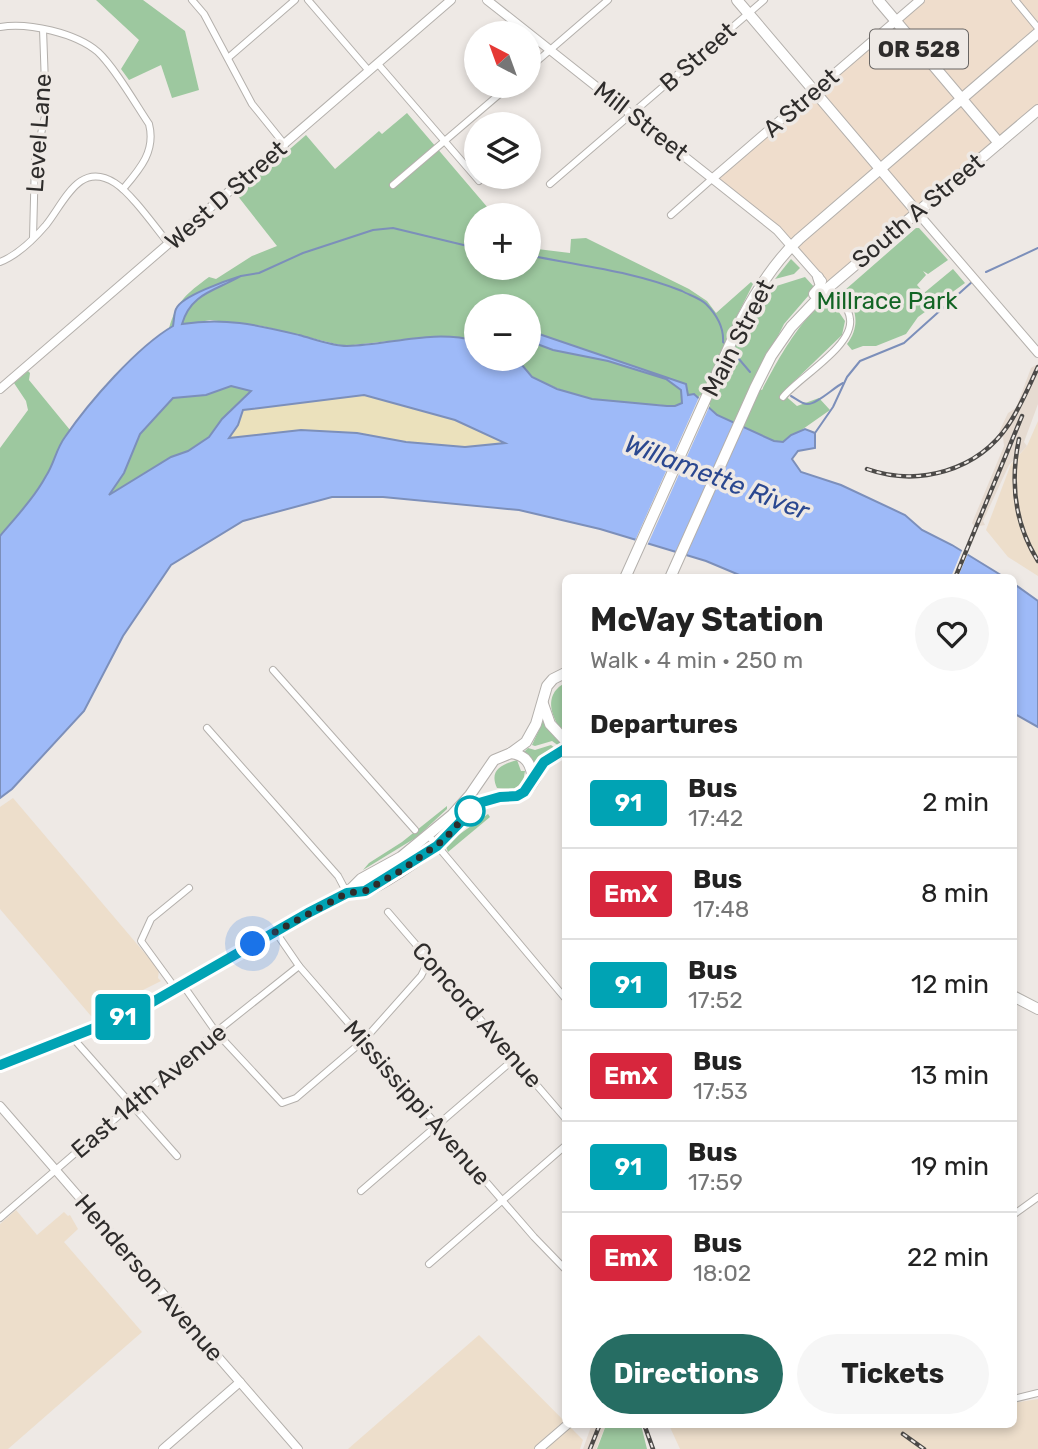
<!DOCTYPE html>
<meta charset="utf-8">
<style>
:root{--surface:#fff;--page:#f6f6f6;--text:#222;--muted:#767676;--line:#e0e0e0;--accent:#266d63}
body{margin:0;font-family:Rubik,sans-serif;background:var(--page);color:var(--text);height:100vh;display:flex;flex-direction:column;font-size:26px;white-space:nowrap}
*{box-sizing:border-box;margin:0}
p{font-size:23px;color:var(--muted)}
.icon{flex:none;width:38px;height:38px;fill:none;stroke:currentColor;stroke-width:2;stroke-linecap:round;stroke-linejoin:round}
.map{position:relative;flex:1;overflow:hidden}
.panel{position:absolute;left:562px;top:574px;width:455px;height:854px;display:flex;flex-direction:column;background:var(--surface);border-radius:10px;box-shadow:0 4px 10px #0003}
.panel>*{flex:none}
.badge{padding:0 14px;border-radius:5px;font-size:24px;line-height:46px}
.needle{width:46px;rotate:319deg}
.fabs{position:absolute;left:464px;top:21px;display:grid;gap:14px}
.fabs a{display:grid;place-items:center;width:77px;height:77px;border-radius:50%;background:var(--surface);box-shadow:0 4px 10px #0003;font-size:35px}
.you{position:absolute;width:35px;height:35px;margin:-18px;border:5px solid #fff;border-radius:50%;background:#1a73e8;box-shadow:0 0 0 10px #1a73e833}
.map>.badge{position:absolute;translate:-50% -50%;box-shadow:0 0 0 4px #fff}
h2{padding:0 28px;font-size:26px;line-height:63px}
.round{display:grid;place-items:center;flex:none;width:74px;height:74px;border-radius:37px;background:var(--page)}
.head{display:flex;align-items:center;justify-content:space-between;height:119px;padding:0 28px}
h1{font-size:33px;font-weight:700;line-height:52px}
.primary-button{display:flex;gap:14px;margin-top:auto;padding:14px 28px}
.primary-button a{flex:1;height:80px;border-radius:42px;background:var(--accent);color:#fff;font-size:28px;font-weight:700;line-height:80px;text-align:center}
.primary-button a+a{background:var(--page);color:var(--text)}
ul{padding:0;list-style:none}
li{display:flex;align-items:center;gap:21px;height:91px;padding:0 28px;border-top:2px solid var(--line)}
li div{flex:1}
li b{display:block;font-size:26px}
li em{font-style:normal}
li .badge{min-width:77px;font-weight:700;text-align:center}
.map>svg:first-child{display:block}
.commercial{fill:#efddcc}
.industrial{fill:#eddecb}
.built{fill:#e6dbd1}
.green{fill:#9dc89f}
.sand{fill:#ebe1bc}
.water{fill:#9ebaf8;stroke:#7c8fba;stroke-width:2;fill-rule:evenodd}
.pier{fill:#eee9e5}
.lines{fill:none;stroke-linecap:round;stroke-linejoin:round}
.stream{stroke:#7c8fba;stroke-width:2}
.minor-casing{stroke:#b4b0ac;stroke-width:8}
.tertiary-casing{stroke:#b4b0ac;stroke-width:10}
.primary-casing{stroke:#b4b0ac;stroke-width:12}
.minor{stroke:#fff;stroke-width:6}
.tertiary{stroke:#fff;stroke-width:8}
.primary{stroke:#fff;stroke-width:10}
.rail-casing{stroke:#4c4a48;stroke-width:4.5}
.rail{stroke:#eee9e5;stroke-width:2;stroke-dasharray:5;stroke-linecap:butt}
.line-casing{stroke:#fff;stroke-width:16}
.line{stroke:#00a3b4;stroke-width:10}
.walk{stroke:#2e2c2b;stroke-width:7;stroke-dasharray:0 12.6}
.stop-dot{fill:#fff;stroke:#00a3b4;stroke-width:3.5}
.labels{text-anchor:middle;stroke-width:7;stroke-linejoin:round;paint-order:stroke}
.shield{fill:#eee9e5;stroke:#686563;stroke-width:2}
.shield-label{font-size:23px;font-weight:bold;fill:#2e2c2b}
.street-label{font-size:24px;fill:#2e2c2b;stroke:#eee9e5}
.park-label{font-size:24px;fill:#126424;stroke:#eee9e5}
.water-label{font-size:26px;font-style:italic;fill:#2b4890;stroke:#eee9e5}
</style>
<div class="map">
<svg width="1038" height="1449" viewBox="0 0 1038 1449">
<rect width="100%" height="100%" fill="#eee9e5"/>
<polygon class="commercial" points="920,0 1038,0 1038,107 828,288 787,239 713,178"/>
<g class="industrial">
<polygon points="1038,421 1038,576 1008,557 986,530 1011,464 1027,446"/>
<polygon points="13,798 159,970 158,978 161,981 91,1016 0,909 0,807"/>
<polygon points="16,1210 37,1235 64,1212 68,1216 70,1215 78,1229 64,1242 142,1332 8,1449 0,1449 0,1224"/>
<polygon points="479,1335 583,1440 580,1449 348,1449"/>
<polygon points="1038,1399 1038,1449 680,1449 669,1425 1013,1424 1013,1403"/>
</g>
<g class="built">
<polygon points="1036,365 1038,368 1038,404 1024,442 1027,446 1009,465 983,521 985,525 979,526 972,544 967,542 974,526 972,523 1004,446 1003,437 999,432 1008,413 1016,408 1031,368"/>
<polygon points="592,1424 606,1425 596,1449 583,1449"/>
</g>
<g class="green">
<polygon points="96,0 143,0 185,31 199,90 172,98 161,65 129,80 121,69 139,40"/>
<path d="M407 113 494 215H476V268H528L529 248 570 253 571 239 586 238 689 289 707 301 716 313 751 282 753 284 737 316 748 322 770 288 805 277 815 288 784 324 753 386 762 390C773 369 807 303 832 302L845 321 842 335 782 393 797 406 819 398 830 410 783 443 774 441C748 429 722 415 694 409 660 402 626 406 592 399 558 392 529 376 499 359H528V306H476V346L459 337 408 339 344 346 262 326 210 320 169 328C177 301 186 294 209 277L216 279 252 256 277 246 237 195 306 135 335 169 379 131 382 134Z"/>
<path d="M916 228H919L948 260 928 274 923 271 926 275 917 285 924 293 953 269 965 283 918 317 906 334 876 346H863L852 350 847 344C859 328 858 311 846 296L847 294 845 290Z"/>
<polygon points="791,259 800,268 794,274 775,279"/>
<path d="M28 371 30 373 29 380 70 430C59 444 55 460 47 474 35 497 17 517 0 536V448L28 410 26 401 14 383Z"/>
<polygon points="231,386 252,391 222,419 209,437 188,451 171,457 108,497 124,473 140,434 173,398 206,395"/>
<path d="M565 683V729L559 727C549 711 546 693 565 683Z"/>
<polygon points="543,721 545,721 562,745 559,746 552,741 535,746 532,745"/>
<polygon points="551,745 555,748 535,765 524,752 528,748 535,750"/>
<path d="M517 760 521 771H525L523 782 514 789 497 788C489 770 501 765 517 760Z"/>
<polygon points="447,806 447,809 417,837 363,870 369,863 402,842"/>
<polygon points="488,814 490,817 448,852 446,847 450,841"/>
<polygon points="424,846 427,850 359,890 358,888"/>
<polygon points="606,1425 641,1425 647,1449 597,1449"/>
</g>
<polygon class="sand" points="364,395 455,420 506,443 465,447 406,442 357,433 228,439 243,410"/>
<g class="water">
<path d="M241 276C215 291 191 293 182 324 225 317 257 325 299 335 314 339 332 346 347 346 390 345 433 329 476 341V359H517L532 377 557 389 592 399 667 406H675L682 403 681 390 666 379 608 361 553 350 529 341V332L539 334 686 384 688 395 694 394 717 415 774 441 783 442 791 435 805 429 815 433V448L798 451 792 459 801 472 841 485 905 515 922 530 952 545 1004 577H744L706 561 600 529 519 510 383 497H332L243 521 171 565 123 636 84 711 12 789 0 798V536C16 517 34 498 46 476 54 464 56 449 65 437 89 402 137 347 173 326 174 321 174 313 176 309 181 296 228 280 241 276ZM231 386 251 391 222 419 209 437 188 451 171 457 109 495 124 473 140 434 173 398 206 395ZM364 395 455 420 505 443 465 447 406 442 357 433 301 430 229 438 238 425 243 410Z"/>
<polygon points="1013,583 1038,601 1038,727 1013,713"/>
</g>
<g class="pier">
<polygon points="700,395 710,405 647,546 634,543"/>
<polygon points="963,548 969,551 958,577 951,577"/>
</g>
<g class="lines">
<g class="stream">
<path d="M528 255C580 266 632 271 682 291 689 295 700 298 706 304 716 314 724 327 723 342L727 345"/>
<polyline points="986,272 1038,248"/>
<polyline points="241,276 259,273 303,253 373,230 393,228 476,248"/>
<polyline points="733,352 750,372"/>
<path d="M791 396C795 398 802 404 807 404 816 405 833 388 843 383"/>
<polyline points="815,433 833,407 847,377 860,361 904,343 973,281"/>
</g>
<defs>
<g id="minor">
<polyline points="192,0 204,14 252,104 285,145"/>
<polyline points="308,0 369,71"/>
<polyline points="1015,0 1038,28"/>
<path d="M0 27C28 22 76 33 98 52 115 68 135 103 149 124 156 151 140 169 123 189"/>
<polyline points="228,58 295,0"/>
<polyline points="378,64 479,181"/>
<polyline points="528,69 608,0"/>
<polyline points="550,184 764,0"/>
<polyline points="393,185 509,86"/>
<polyline points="671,215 713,178"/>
<polyline points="33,238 35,160 46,112 43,29"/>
<path d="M0 262C18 255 34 239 46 225 64 203 79 160 115 183 132 194 155 227 169 244"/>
<path d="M783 397C799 377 854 346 850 319 849 307 836 296 828 288"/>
<polyline points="273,670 415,830"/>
<polyline points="207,728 338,876 347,893"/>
<polyline points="429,836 565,998"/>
<polyline points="388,912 565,1118"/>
<polyline points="275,931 299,966 534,1237 565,1269"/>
<polyline points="183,985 216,1032 282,1103 296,1098 364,1040 421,976 429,960"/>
<polyline points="176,989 141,941 151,919 189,888"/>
<polyline points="72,1037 177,1156"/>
<polyline points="361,1191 514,1059"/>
<polyline points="1013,1215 1038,1197"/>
<polyline points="0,1218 216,1032 299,966"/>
<polyline points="429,1264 565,1146"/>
<polyline points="1013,1399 1038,1393"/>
</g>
<g id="tertiary">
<polyline points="487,0 777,230 822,281"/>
<polyline points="713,178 920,0"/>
<polyline points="916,211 1038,353"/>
<polyline points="0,389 451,0"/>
<polyline points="0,1106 298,1449"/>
<polyline points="163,1449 240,1382"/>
<polyline points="539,1449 568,1424"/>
</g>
<g id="primary">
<polyline points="737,0 916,211"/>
<polyline points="878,0 999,143"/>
<polyline points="814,294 821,286 818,277"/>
<path d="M625 578 742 318C757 290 775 261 799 239L1038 33"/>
<polyline points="670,578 755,388 771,356 791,327 828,288 1038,110"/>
<polyline points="543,704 550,724 565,740"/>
<path d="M511 753C527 755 531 765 533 779"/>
<path d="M347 893C353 893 359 893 364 892 382 886 436 849 450 835 460 825 466 810 479 803 494 794 514 802 526 791 543 775 535 761 565 749"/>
<polyline points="1013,996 1038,1009"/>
<polyline points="0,1065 135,1012 283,927 347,893 361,879 401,857 452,815 470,795 494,760 511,753 526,742 536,724 547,686 553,679 565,673"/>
</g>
</defs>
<use href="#minor" class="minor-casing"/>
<use href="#tertiary" class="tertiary-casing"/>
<use href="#primary" class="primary-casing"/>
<use href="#minor" class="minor"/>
<use href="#tertiary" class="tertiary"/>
<use href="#primary" class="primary"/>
<defs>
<g id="rail">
<path d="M1019 439C1010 482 1014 523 1038 561"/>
<path d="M867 469C918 487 978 471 1009 424 1021 406 1029 386 1038 367"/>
<polyline points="955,578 1022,416"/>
<polyline points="644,1424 653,1449"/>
<polyline points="903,1434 924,1449"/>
<polyline points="590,1449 600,1424"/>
</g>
</defs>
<use href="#rail" class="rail-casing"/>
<use href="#rail" class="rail"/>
</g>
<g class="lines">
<defs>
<polyline id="line" points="0,1065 135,1012 308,913 347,893 365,891 437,846 479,803 500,797 517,796 524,792 544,762 565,749"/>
</defs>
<use href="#line" class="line-casing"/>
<use href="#line" class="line"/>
<polyline class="walk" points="253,944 323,906 347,893 365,891 402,870 445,839 471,809 470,811"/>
</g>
<circle class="stop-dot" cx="470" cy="811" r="14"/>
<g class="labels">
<rect class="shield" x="870" y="29.5" width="98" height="39" rx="5"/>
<g class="shield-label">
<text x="919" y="57">OR 528</text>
</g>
<g class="street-label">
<text transform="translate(698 57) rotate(-41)" y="8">B Street</text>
<text transform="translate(801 103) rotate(-41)" y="8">A Street</text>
<text transform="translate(641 121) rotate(38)" y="8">Mill Street</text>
<text transform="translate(39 133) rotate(-86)" y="8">Level Lane</text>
<text transform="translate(226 195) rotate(-41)" y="8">West D Street</text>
<text transform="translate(918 211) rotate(-40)" y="8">South A Street</text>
<text transform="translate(738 338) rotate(-63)" y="8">Main Street</text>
<text transform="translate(477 1015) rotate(49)" y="8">Concord Avenue</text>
<text transform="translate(149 1091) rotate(-40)" y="8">East 14th Avenue</text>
<text transform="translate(417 1103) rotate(49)" y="8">Mississippi Avenue</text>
<text transform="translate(149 1278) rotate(49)" y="8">Henderson Avenue</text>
</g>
<g class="park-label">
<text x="887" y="309">Millrace Park</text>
</g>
<g class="water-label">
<text transform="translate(717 477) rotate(21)" y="9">Willamette River</text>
</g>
</g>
</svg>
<div class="fabs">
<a><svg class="needle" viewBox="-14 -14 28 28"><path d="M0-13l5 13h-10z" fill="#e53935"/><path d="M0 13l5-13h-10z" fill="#767676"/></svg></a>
<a><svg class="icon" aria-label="layers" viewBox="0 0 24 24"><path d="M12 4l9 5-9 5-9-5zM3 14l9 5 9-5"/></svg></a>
<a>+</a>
<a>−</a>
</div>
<div class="you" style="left:253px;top:944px"></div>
<b class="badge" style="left:123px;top:1017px;background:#00a3b4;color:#fff">91</b>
<section class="panel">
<div class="head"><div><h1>McVay Station</h1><p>Walk · 4 min · 250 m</p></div><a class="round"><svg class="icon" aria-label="heart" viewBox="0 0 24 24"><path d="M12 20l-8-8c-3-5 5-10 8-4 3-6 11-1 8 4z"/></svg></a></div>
<h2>Departures</h2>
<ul>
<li><span class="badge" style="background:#00a3b4;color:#fff">91</span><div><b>Bus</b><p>17:42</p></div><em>2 min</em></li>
<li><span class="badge" style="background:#d7263d;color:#fff">EmX</span><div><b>Bus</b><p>17:48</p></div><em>8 min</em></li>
<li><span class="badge" style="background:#00a3b4;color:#fff">91</span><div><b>Bus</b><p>17:52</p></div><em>12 min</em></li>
<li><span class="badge" style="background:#d7263d;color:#fff">EmX</span><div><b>Bus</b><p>17:53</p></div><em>13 min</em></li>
<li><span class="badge" style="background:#00a3b4;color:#fff">91</span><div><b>Bus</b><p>17:59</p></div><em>19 min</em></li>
<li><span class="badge" style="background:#d7263d;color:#fff">EmX</span><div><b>Bus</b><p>18:02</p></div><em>22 min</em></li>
</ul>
<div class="primary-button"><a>Directions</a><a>Tickets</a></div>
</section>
</div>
